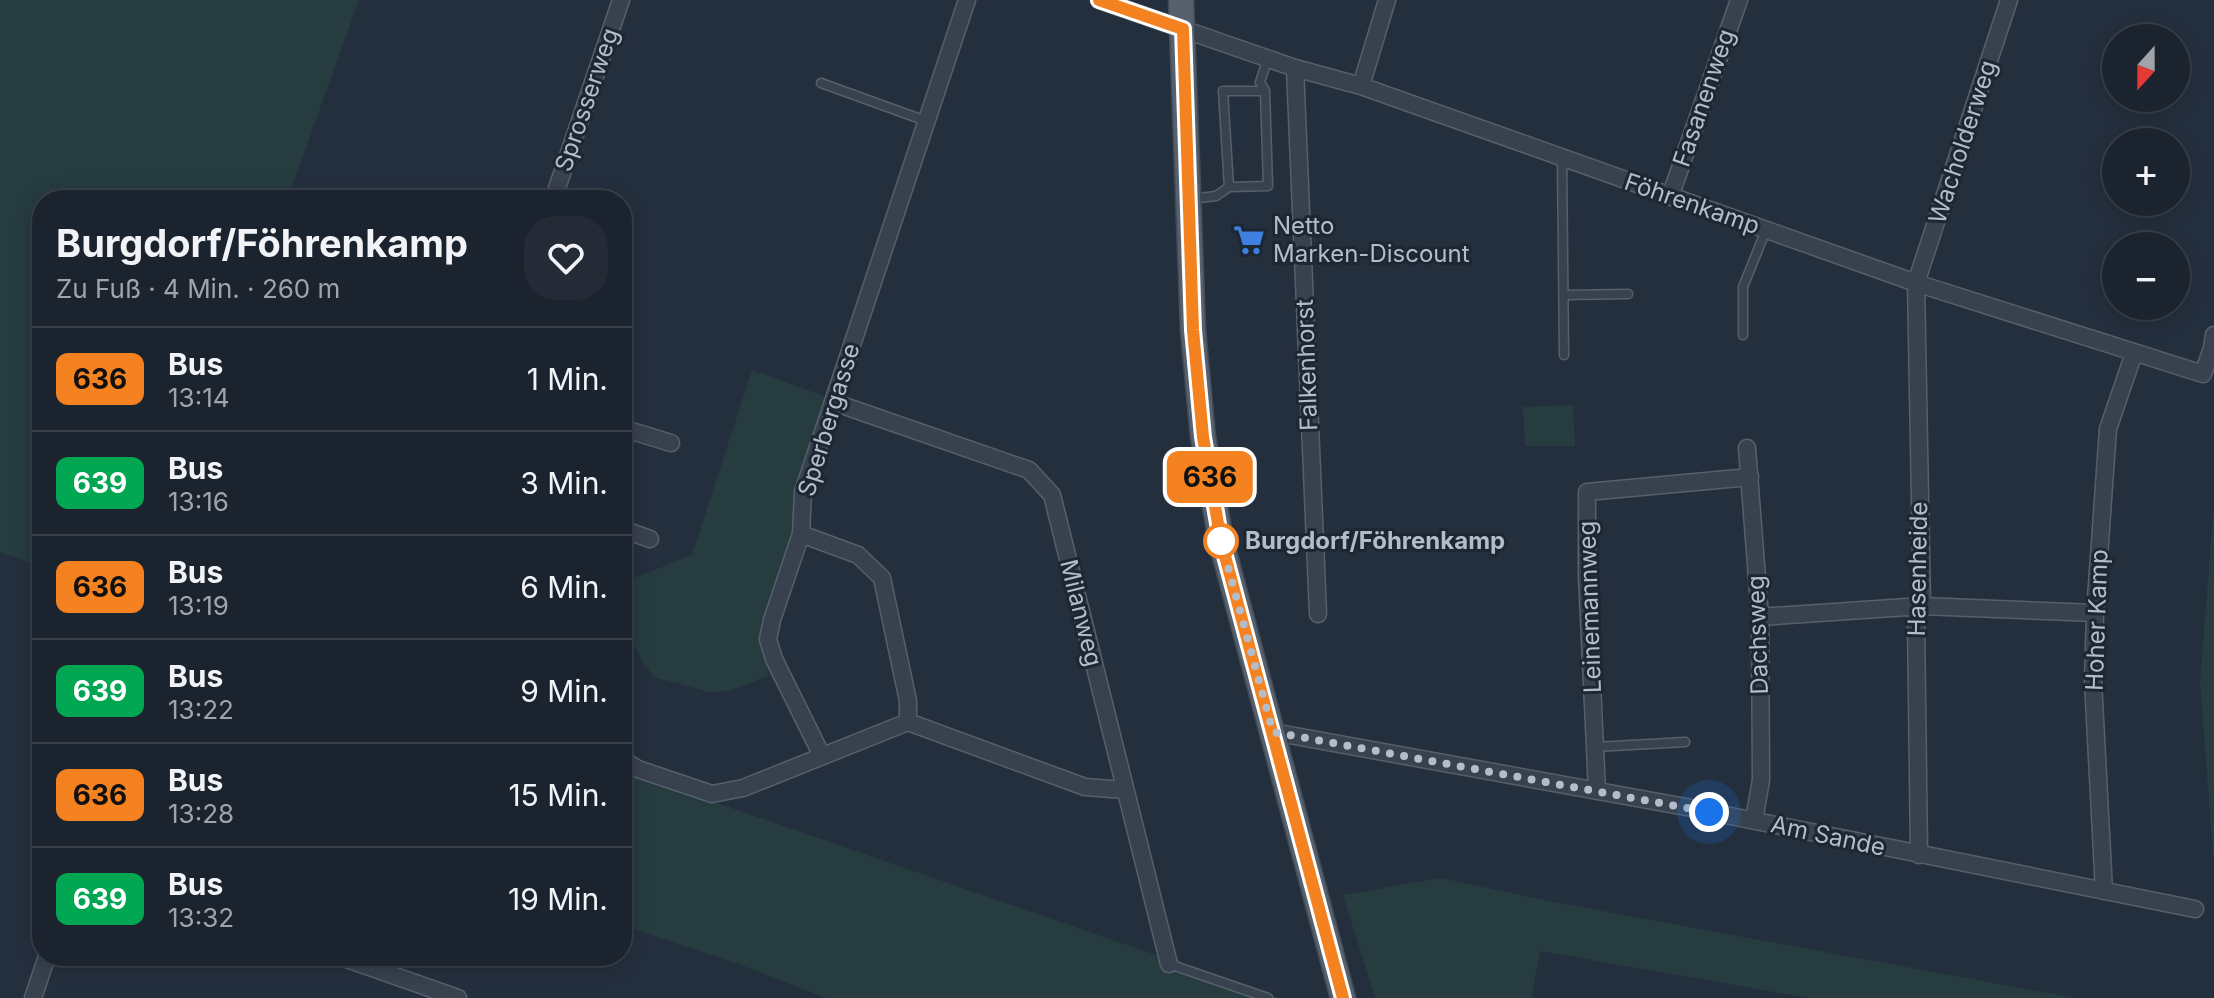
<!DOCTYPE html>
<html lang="de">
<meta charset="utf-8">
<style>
:root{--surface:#1b232e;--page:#242b36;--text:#f1f3f6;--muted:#a0a4aa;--line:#39404a}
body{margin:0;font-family:Inter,sans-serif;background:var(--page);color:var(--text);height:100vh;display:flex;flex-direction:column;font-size:30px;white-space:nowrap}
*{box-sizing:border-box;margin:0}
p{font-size:26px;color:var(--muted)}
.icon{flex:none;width:44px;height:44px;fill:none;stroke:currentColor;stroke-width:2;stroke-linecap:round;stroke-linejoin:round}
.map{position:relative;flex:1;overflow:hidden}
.sheet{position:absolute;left:32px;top:190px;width:600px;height:776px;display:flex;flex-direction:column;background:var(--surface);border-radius:32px;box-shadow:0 4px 20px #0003,0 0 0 2px var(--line)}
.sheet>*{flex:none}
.badge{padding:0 16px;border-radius:12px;font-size:28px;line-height:52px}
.needle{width:52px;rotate:201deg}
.buttons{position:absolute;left:2102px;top:24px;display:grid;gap:16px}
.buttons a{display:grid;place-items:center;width:88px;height:88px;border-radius:50%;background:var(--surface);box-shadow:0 4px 20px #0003,0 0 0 2px var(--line);font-size:40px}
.you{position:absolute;width:40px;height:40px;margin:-20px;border:6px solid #fff;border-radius:50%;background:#1a73e8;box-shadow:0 0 0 12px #1a73e833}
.map>.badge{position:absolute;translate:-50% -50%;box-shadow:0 0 0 4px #fff}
.round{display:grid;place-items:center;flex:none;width:84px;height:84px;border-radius:32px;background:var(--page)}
.headline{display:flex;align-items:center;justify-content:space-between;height:136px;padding:0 24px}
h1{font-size:38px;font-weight:700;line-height:60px}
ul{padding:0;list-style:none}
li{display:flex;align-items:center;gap:24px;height:104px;padding:0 24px;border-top:2px solid var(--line)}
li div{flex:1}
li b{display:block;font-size:30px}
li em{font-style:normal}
li .badge{min-width:88px;font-weight:700;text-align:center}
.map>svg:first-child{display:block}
.green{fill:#263c3f}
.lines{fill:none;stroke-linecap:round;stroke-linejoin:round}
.service-casing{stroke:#565f6c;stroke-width:11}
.minor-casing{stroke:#565f6c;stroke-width:19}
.primary-casing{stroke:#414a57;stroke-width:27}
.service{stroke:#38414e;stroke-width:8}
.minor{stroke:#38414e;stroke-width:16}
.primary{stroke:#56606e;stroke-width:24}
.line-casing{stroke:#fff;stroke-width:18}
.line{stroke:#f58220;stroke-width:12}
.walk{stroke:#b4bcc9;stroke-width:8;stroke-dasharray:0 14.4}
.stop-dot{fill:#fff;stroke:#f58220;stroke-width:4}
.labels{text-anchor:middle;stroke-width:6;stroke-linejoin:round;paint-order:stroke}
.street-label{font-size:24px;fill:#b4bcc9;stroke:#1d2633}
.poi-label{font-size:24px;fill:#b4bcc9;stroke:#1d2633;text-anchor:start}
.stop-label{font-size:24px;font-weight:bold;fill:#b4bcc9;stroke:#1d2633;text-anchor:start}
</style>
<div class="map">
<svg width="2214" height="998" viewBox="0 0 2214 998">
<rect width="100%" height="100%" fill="#242f3e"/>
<g class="green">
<polygon points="0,0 359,0 287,200 42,200 42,567 0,552"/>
<polygon points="752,370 827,397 794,494 799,511 794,536 760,644 769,676 728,691 709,692 654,677 641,660 627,627 622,628 622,583 692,555"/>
<polygon points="1573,405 1575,446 1525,446 1523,407"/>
<polygon points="2214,503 2214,867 2200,682"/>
<polygon points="622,770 1280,998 826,998 733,962 622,925"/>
<polygon points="1441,878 1548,901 2075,998 1808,998 1540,951 1531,998 1375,998 1343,895"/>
</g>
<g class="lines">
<defs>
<g id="service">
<polyline points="821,83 926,121"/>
<polyline points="1562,158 1564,355"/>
<polyline points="1229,187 1223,91 1265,91"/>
<polyline points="1191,199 1216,196 1229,187 1268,186 1265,91 1260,82 1268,58"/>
<polyline points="1564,295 1628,294"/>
<polyline points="1743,335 1743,287 1766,230"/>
<polyline points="1595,747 1685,742"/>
<polyline points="107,961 109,956"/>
<polyline points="1169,964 1268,998"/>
</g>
<g id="minor">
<polyline points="967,0 803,492 801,534 858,555 882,578 908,701 908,722 1085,787 1124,790"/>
<polyline points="1099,0 1295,68 1361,86 1916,283 2203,374 2212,348 2214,335"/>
<polyline points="1295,68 1318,614"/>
<polyline points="1361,86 1387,0"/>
<polyline points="1670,197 1739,0"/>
<polyline points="553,200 621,0"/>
<polyline points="833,402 1029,470 1052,495 1169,964"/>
<polyline points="622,428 671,443"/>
<polyline points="1747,448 1760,617 1761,780 1754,820"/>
<polyline points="622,529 650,539"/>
<polyline points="801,534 772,620 768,639 774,659 822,756"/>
<polyline points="1760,617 1922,606 2095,613"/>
<polyline points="1273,732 1686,807 2195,909"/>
<polyline points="622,759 638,769 712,794 743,788 908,722"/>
<polyline points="1597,791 1587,577 1587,492 1750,477"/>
<polyline points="1919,855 1916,618 1922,606 1916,283 2009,0"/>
<polyline points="2104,891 2093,681 2095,613 2108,429 2134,353"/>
<polyline points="338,956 458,998"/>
<polyline points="33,998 47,956"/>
</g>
<polyline id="primary" points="1181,0 1193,330 1203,437 1221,541 1343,998"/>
</defs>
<use href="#service" class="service-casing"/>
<use href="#minor" class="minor-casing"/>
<use href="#primary" class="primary-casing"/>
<use href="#service" class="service"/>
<use href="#minor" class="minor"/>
<use href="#primary" class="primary"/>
</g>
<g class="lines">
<defs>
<polyline id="line" points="1099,0 1183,29 1193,330 1203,437 1221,541 1343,998"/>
</defs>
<use href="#line" class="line-casing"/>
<use href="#line" class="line"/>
<polyline class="walk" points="1221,541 1273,732 1709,812"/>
</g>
<defs>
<symbol id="supermarket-bare" viewBox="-9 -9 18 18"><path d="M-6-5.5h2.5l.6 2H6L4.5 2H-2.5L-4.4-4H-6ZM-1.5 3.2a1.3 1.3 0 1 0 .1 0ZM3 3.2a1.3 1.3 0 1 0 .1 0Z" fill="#3f7fe0" stroke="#1d2633" stroke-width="2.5" paint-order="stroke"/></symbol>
</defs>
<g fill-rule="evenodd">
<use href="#supermarket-bare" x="1227" y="218" width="44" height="44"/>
</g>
<circle class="stop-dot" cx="1221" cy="541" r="16"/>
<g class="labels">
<g class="street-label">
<text transform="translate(1704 98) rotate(-71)" y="8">Fasanenweg</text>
<text transform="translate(587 100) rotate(-71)" y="8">Sprosserweg</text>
<text transform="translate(1963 142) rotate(-72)" y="8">Wacholderweg</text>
<text transform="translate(1692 204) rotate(19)" y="8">Föhrenkamp</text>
<text transform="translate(1307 365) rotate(-92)" y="8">Falkenhorst</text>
<text transform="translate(829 420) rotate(-73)" y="8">Sperbergasse</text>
<text transform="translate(1918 569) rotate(-89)" y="8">Hasenheide</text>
<text transform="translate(1590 607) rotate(-92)" y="8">Leinemannweg</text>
<text transform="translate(1081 613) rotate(76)" y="8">Milanweg</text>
<text transform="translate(2097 620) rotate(-88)" y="8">Hoher Kamp</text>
<text transform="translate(1758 635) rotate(-92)" y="8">Dachsweg</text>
<text transform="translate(1828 836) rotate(12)" y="8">Am Sande</text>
</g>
<g class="poi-label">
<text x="1273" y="234">Netto<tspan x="1273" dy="28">Marken-Discount</tspan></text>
</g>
<g class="stop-label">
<text x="1245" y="549">Burgdorf/Föhrenkamp</text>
</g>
</g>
</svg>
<div class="buttons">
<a><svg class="needle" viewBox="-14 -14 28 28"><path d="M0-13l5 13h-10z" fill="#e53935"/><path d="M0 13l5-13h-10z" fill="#a0a4aa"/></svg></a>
<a>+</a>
<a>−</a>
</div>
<div class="you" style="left:1709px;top:812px"></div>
<b class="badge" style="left:1210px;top:477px;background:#f58220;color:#111">636</b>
<section class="sheet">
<div class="headline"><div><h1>Burgdorf/Föhrenkamp</h1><p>Zu Fuß · 4 Min. · 260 m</p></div><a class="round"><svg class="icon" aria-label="heart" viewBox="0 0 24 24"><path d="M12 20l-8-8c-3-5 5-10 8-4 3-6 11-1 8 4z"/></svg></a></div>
<ul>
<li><span class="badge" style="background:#f58220;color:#111">636</span><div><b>Bus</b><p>13:14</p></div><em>1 Min.</em></li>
<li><span class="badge" style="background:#00a651;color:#fff">639</span><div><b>Bus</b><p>13:16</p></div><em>3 Min.</em></li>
<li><span class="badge" style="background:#f58220;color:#111">636</span><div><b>Bus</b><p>13:19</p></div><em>6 Min.</em></li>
<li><span class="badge" style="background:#00a651;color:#fff">639</span><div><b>Bus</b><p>13:22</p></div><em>9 Min.</em></li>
<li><span class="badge" style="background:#f58220;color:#111">636</span><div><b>Bus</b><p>13:28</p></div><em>15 Min.</em></li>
<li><span class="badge" style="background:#00a651;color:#fff">639</span><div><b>Bus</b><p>13:32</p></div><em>19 Min.</em></li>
</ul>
</section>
</div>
